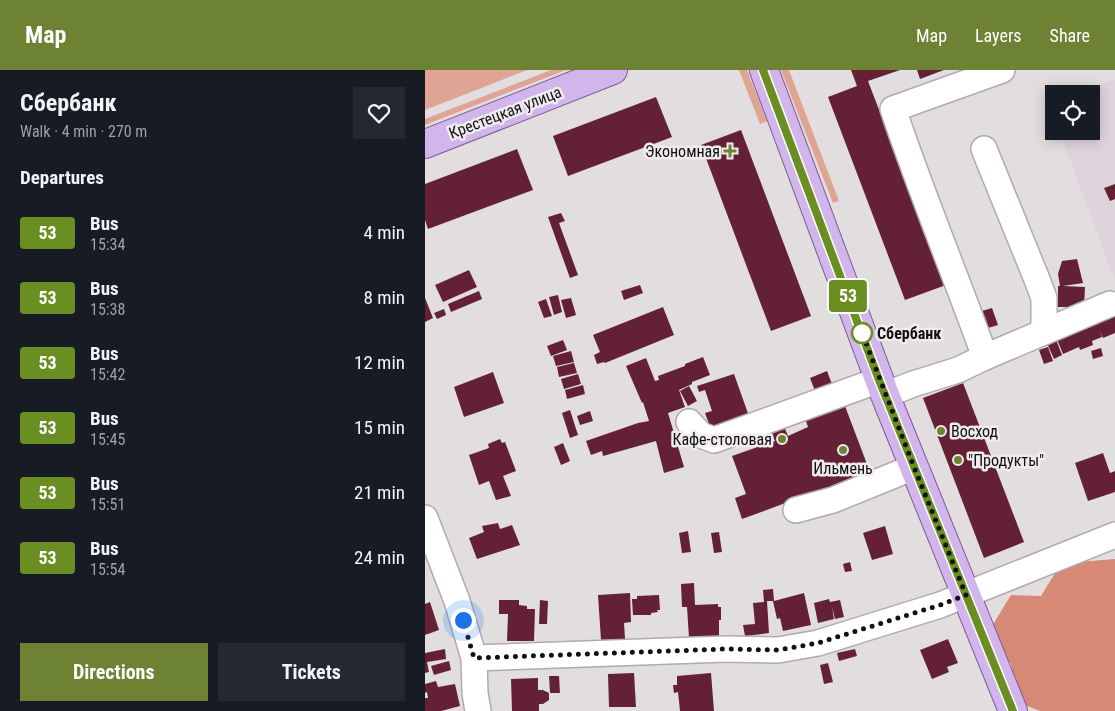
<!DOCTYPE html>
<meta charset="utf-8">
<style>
:root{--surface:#171b24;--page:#242831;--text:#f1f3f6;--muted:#9ea1a6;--accent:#6d8233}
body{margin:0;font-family:"Roboto Condensed",sans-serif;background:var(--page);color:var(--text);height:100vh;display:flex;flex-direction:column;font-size:19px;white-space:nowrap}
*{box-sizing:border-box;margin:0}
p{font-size:16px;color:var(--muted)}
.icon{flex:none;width:28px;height:28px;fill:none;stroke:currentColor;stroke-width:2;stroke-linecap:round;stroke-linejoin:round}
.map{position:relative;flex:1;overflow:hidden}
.details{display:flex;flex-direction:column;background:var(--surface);width:425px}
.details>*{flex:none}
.badge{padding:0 10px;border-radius:4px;font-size:18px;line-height:32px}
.controls{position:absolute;left:620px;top:15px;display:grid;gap:10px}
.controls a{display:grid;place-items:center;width:55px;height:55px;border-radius:0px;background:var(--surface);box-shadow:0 2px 12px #0003;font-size:25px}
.you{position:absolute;width:25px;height:25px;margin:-12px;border:4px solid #fff;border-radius:50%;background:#1a73e8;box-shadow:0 0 0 8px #1a73e833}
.map>.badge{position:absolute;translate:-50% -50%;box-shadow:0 0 0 2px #fff}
h2{padding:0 20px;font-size:19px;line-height:45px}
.round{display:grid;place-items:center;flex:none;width:52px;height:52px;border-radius:0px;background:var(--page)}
.headline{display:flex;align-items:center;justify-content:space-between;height:85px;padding:0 20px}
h1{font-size:24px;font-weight:700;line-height:38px}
.primary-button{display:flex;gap:10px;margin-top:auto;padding:10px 20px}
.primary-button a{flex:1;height:58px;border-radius:0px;background:var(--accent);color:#fff;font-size:20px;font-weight:700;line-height:58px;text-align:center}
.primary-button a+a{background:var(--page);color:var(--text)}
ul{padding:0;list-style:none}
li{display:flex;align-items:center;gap:15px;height:65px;padding:0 20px}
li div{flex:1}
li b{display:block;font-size:19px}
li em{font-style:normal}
li .badge{min-width:55px;font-weight:700;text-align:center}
header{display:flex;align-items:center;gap:30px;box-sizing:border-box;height:70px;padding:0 25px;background:var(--accent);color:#fff}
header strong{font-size:24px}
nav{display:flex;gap:28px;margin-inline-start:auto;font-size:18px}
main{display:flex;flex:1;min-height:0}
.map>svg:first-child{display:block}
.built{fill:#e0d4dc}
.green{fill:#e0a494}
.forest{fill:#d68975}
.building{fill:#642034}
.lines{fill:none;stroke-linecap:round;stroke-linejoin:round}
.minor-casing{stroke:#aeaaad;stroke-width:28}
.major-casing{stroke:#7b5b96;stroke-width:30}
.minor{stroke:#fff;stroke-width:25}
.major{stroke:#d1b5eb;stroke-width:28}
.line-casing{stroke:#fff;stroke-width:11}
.line{stroke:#6b8e23;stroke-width:8}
.walk{stroke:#121112;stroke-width:5;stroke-dasharray:0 9}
.poi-dot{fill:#6d8233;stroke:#efebee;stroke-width:2}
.stop-dot{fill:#fff;stroke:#6b8e23;stroke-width:2.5}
.labels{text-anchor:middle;stroke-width:5;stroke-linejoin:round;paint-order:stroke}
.street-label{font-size:16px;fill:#121112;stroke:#efebee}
.poi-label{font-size:16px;fill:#121112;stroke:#efebee;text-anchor:end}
.stop-label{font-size:16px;font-weight:bold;fill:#121112;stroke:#efebee;text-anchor:start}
</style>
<header>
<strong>Map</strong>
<nav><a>Map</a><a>Layers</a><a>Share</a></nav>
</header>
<main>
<section class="details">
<div class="headline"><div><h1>Сбербанк</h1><p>Walk · 4 min · 270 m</p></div><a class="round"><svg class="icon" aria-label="heart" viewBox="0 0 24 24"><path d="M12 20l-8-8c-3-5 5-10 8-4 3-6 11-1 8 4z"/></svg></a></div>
<h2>Departures</h2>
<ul>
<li><span class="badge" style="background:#6b8e23;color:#fff">53</span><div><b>Bus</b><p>15:34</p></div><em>4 min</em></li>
<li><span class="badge" style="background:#6b8e23;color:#fff">53</span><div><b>Bus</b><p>15:38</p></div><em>8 min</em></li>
<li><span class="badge" style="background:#6b8e23;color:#fff">53</span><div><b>Bus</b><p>15:42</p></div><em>12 min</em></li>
<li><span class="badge" style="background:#6b8e23;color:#fff">53</span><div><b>Bus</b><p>15:45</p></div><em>15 min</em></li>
<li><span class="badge" style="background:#6b8e23;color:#fff">53</span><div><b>Bus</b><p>15:51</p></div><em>21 min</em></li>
<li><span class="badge" style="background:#6b8e23;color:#fff">53</span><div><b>Bus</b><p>15:54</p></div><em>24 min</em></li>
</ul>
<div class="primary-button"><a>Directions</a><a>Tickets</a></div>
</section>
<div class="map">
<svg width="690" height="641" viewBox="0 0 690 641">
<rect width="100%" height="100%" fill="#e2dee0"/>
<polygon class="built" points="690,9 690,211 634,61 666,61 666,24 648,24"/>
<g class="green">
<polygon points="0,0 102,0 0,40"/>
<polygon points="126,0 141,0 0,55 0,49"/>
<polygon points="314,0 322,0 342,51 335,54"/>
<polygon points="356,0 364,0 414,131 408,133"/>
</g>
<polygon class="forest" points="690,489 690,641 615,641 597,634 589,620 586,594 574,578 567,556 586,525 616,526 630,503 653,492"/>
<g class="building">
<polygon points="426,0 475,0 443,11 521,215 480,230 403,27 432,16"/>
<polygon points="492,0 519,0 495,9"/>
<polygon points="231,27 247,67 143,106 128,66"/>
<polygon points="316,60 386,246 346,261 276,75"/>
<polygon points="92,79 108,120 3,159 0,150 0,114"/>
<polygon points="690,114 690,129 685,131 679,118"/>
<polygon points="136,143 140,151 134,153 153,205 145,208 123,147"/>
<polygon points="652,189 658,213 638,216 660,217 659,237 633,237 633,216 635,216 633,204 637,191"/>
<polygon points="44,200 52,217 18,232 10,215"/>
<polygon points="215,215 218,223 199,230 196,221"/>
<polygon points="54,221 57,229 26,242 23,234"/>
<polygon points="133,225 137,242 129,245 124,227"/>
<polygon points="0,228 8,248 0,252"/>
<polygon points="146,228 151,245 141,248 136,230"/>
<polygon points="121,229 127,246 119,248 113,232"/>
<polygon points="238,237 249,265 180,293 179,292 172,294 169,285 175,282 168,265"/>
<polygon points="567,238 573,255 563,258 557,241"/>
<polygon points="19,239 21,245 12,249 9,243"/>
<polygon points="690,241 690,263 678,268 675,261 677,267 667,271 668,275 655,280 654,277 638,284 631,267"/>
<polygon points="630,267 637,285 629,289 621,271"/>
<polygon points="138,270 142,280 126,286 122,276"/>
<polygon points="623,277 628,291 619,294 614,280"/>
<polygon points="676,278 678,286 668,289 666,281"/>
<polygon points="146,281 149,292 131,296 128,286"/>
<polygon points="278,287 285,305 267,312 267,314 254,320 260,337 243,343 259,397 239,403 231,371 178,386 177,381 166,385 161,371 213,353 224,351 218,332 217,333 201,296 221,288 230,311 234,310 233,306 260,296 260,294"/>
<polygon points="149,293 152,303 134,307 132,297"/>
<polygon points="402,301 407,314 390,321 385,308"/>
<polygon points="68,302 79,333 39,347 29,317"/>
<polygon points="153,304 156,314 139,319 136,309"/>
<polygon points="309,304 325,349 287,362 280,343 287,341 280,320 274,322 272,316"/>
<polygon points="538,313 599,472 559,488 498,328"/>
<polygon points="158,315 160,324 142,329 140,320"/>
<polygon points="264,316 272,331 263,336 255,321"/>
<polygon points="420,336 448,410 407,425 404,417 317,449 310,428 321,424 307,386 350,371 345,360 358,354 363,366 383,357 381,351"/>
<polygon points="145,340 153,365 145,368 137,343"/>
<polygon points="165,341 168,351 155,355 152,346"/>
<polygon points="75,369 77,373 80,372 91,401 78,406 86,426 71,430 64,411 54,415 44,385 64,378 63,374"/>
<polygon points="138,373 145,391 136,395 129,377"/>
<polygon points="678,383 685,403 690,401 690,422 663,431 650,393"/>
<polygon points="73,453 75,459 87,455 95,475 52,489 44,468 59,462 57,456"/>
<polygon points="460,456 468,484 447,490 438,463"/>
<polygon points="263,461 266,482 257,483 254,463"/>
<polygon points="294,462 297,482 289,483 286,463"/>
<polygon points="425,492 427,501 420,502 418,494"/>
<polygon points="269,513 270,535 293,534 293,537 296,537 296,550 294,550 294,566 264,568 262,537 257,537 256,514"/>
<polygon points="348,519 349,531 379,523 386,555 358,561 355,548 352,549 348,531 349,531 342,531 344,563 320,566 318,555 330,554 328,533 339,532 338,520"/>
<polygon points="205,523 206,552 199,553 200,569 176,570 173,525"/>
<polygon points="234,525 235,540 232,540 233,542 226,543 226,545 208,545 207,529 212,529 212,526"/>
<polygon points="404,529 405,532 415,530 419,547 410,549 407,537 409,549 393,553 389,533"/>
<polygon points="74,530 94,530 94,535 102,536 102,539 110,539 109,571 82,571 83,544 74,544"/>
<polygon points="115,530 123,531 122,554 114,554"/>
<polygon points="5,532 14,560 0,565 0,534"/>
<polygon points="523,569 533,593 522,597 524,602 507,609 495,580"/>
<polygon points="20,579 21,589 2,592 4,602 0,603 0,583"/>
<polygon points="430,579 432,586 414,591 412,583"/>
<polygon points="24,591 26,600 9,605 6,596"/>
<polygon points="403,593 408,612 399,614 395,595"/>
<polygon points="209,603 211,637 184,637 183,604"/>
<polygon points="286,603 289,641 255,641 253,622 249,623 248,615 252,615 252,606"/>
<polygon points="124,606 134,606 135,623 125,623"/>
<polygon points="113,608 113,620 118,620 124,623 124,630 118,634 114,634 114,641 87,641 86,609"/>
<polygon points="11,611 13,617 30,614 35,636 16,641 0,641 0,628 3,628 2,622 0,623 0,614"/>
</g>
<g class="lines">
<defs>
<g id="minor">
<polyline points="559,79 611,207 619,228 619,262"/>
<path d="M560 287C530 204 496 122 468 39L577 0"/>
<polyline points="460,325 488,314 533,300 560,287 685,234"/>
<polyline points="264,352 276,365 289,370 454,310"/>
<polyline points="371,440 408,430 489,397"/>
<polyline points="0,448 32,531 49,588 50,623 53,641"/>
<polyline points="49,588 300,579 353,580 393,573 515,535 690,465"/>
</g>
<g id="major">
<polyline points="339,0 460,325 588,641"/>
<polyline points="0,74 188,0"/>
</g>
</defs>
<use href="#minor" class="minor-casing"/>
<use href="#major" class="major-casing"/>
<use href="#minor" class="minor"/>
<use href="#major" class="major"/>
</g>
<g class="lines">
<defs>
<polyline id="line" points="338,0 454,310 588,641"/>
</defs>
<use href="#line" class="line-casing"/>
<use href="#line" class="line"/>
<polyline class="walk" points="38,550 49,588 300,579 353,580 393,573 515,535 541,525 489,397 434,255 437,263"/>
</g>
<g class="poi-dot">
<path d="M302.5 73.5h5v5h5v5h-5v5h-5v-5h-5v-5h5z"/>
<circle cx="516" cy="361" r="5"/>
<circle cx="357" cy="369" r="5"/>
<circle cx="418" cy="380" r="5"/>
<circle cx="533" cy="390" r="5"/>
</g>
<circle class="stop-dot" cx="437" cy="263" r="10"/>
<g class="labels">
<g class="street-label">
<text transform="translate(80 42) rotate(-21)" y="6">Крестецкая улица</text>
</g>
<g class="poi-label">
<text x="295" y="87">Экономная</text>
<text x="526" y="367" text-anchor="start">Восход</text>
<text x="347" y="375">Кафе-столовая</text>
<text x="543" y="396" text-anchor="start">"Продукты"</text>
<text x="418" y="404" text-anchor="middle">Ильмень</text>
</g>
<g class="stop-label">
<text x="452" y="269">Сбербанк</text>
</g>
</g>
</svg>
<div class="controls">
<a><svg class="icon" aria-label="locate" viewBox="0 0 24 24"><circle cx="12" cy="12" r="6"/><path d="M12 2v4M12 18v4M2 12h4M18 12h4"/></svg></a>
</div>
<div class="you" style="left:38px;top:550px"></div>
<b class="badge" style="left:423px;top:226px;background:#6b8e23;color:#fff">53</b>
</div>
</main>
